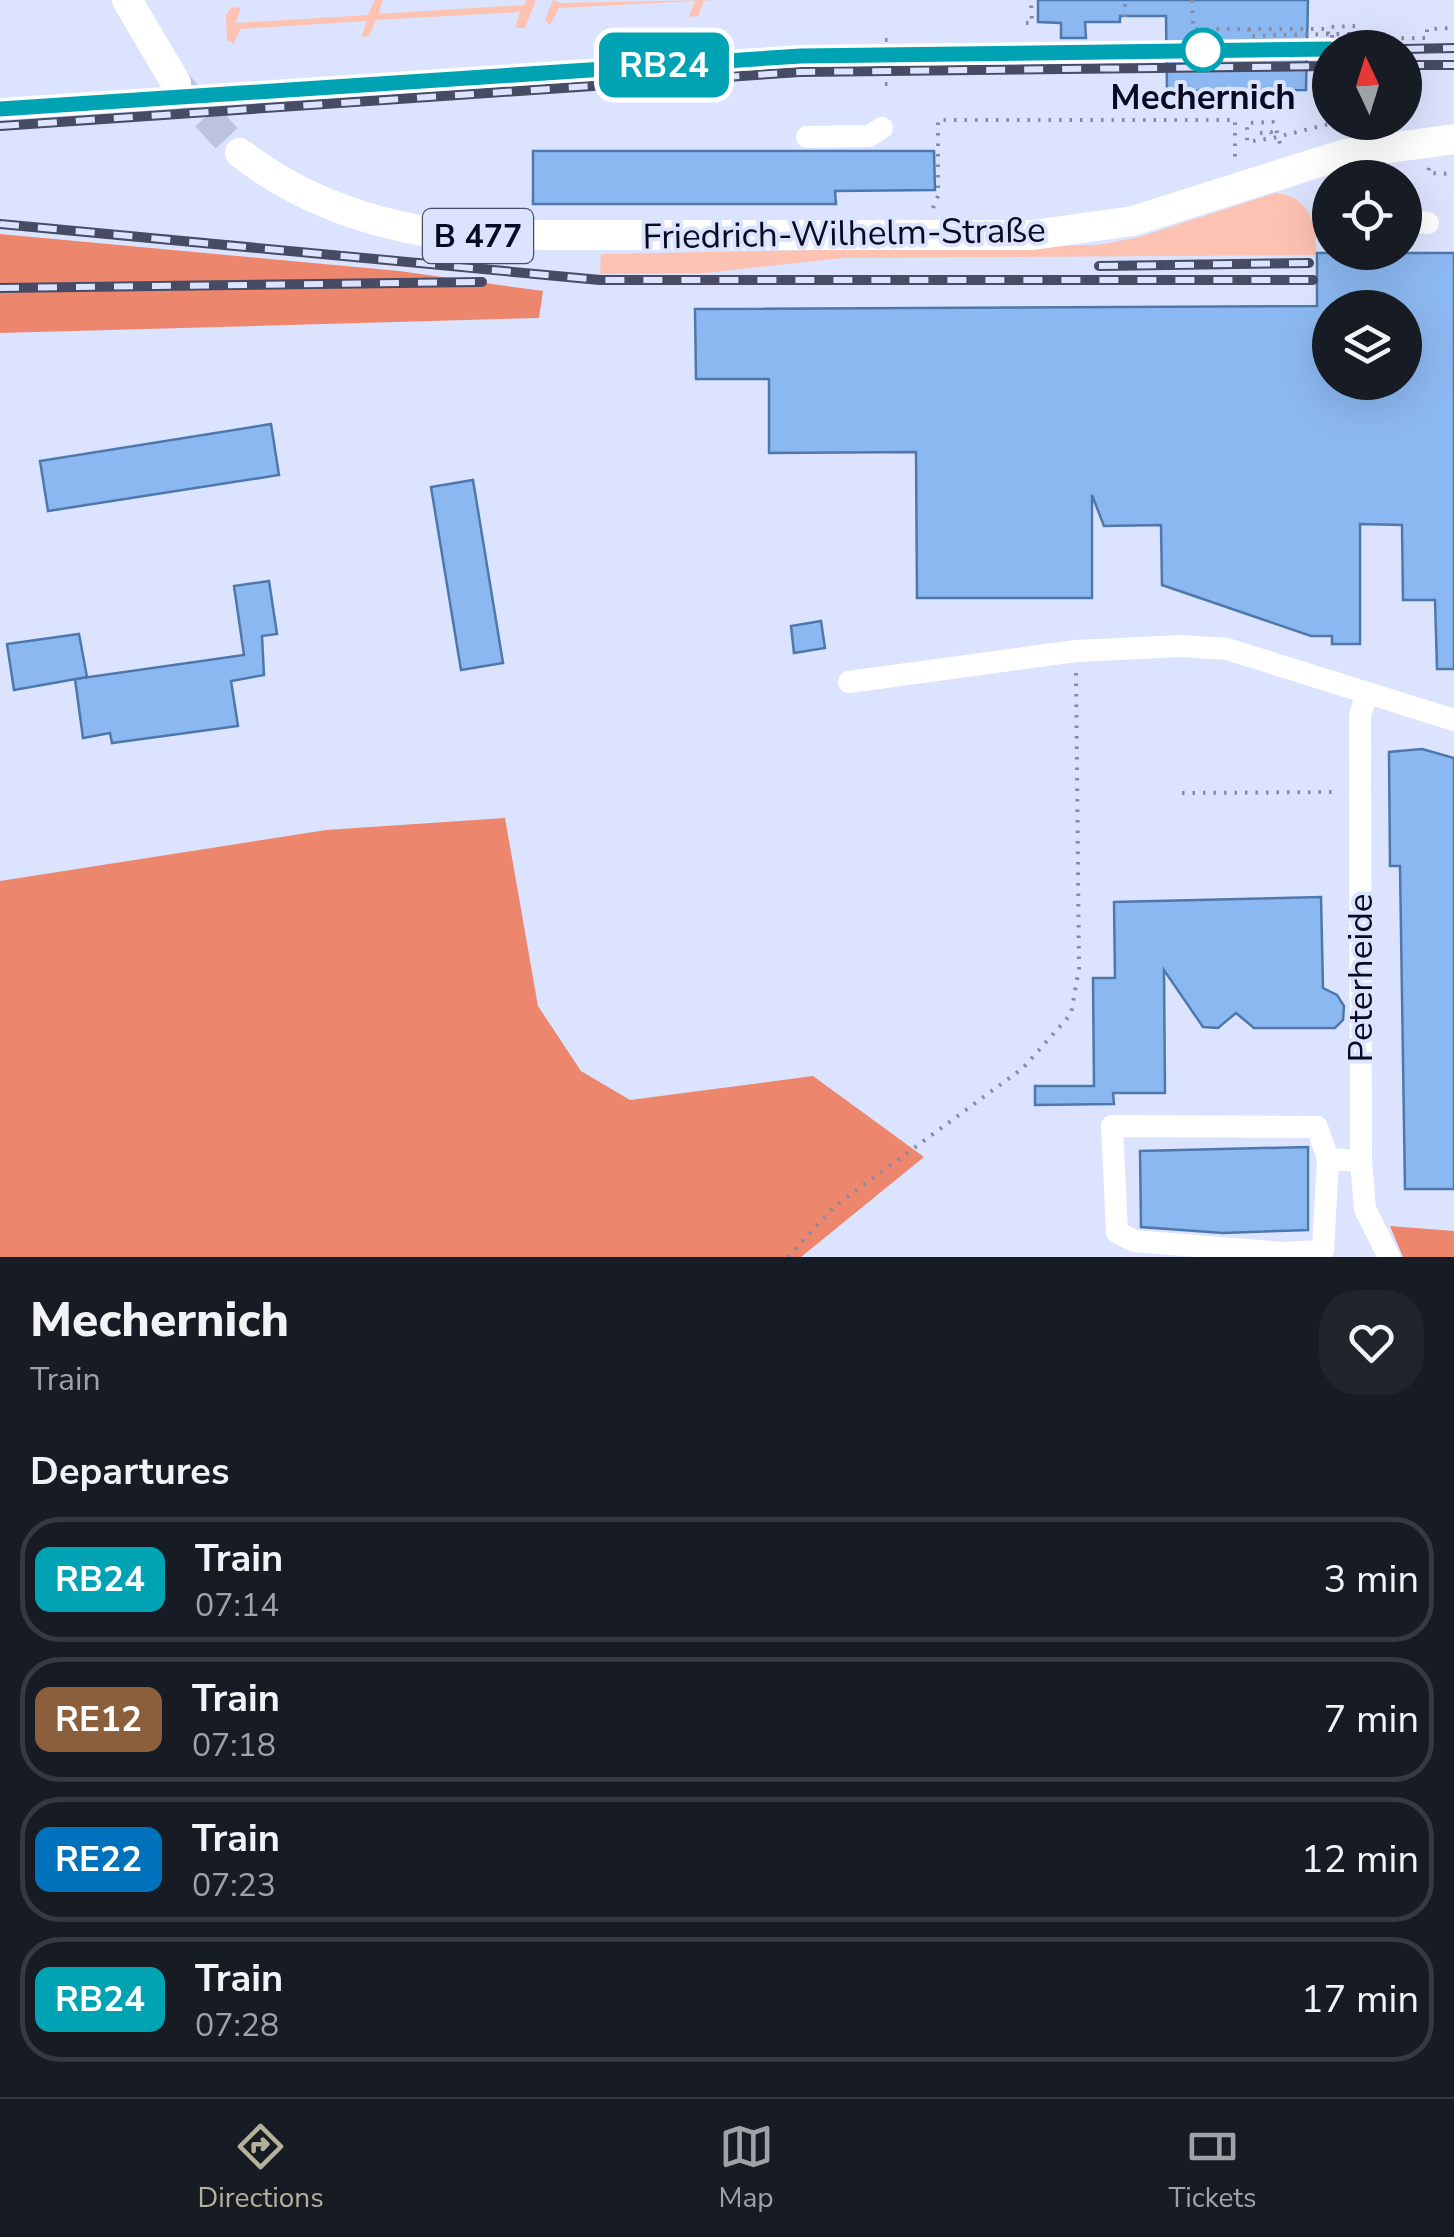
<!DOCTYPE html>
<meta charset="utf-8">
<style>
:root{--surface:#171b24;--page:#20242c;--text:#f1f3f6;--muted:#9ea1a6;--line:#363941;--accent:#b4b09a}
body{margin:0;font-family:"Nunito Sans",sans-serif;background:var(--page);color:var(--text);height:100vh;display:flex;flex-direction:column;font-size:38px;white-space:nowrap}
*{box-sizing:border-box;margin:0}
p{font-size:32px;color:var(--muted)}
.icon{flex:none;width:55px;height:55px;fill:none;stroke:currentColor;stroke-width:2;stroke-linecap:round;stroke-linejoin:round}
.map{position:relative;height:1257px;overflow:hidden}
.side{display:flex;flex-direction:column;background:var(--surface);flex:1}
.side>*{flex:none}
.badge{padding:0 20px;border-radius:15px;font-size:35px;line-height:65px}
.needle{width:65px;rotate:356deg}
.controls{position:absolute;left:1312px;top:30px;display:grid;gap:20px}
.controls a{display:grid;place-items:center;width:110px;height:110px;border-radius:50%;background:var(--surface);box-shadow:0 10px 40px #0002;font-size:50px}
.map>.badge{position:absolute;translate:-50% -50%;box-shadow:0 0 0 5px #fff}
h2{padding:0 30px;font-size:38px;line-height:90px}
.round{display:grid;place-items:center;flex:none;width:105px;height:105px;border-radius:40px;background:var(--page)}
.summary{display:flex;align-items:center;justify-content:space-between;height:170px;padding:0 30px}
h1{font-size:48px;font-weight:800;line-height:75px}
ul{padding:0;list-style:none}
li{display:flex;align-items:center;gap:30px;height:125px;margin:0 20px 15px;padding:0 10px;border:5px solid var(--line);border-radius:40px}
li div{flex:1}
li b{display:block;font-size:38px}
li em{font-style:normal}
li .badge{min-width:110px;font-weight:700;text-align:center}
.menu{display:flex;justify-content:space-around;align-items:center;height:140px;border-top:2px solid var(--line);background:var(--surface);font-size:28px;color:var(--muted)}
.menu a{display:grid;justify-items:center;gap:5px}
.menu .on{color:var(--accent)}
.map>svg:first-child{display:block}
.green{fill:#fec2b2}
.forest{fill:#ec876e}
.building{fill:#8cb8f1;stroke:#4e78ad;stroke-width:2.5;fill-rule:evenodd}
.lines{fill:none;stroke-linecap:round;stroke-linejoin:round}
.major-tunnel{stroke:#bcc3dd;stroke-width:30;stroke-dasharray:30 15;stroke-linecap:butt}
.path{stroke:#868ba4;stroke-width:4;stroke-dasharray:2.5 8;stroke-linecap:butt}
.minor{stroke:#fff;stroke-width:22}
.major{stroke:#fff;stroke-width:30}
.rail-casing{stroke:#474b63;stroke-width:10}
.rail{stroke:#dce3fe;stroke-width:6;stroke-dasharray:19;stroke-linecap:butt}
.line-casing{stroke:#fff;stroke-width:22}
.line{stroke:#00a3b4;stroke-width:15}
.stop-dot{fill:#fff;stroke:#00a3b4;stroke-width:5}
.labels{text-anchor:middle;stroke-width:8;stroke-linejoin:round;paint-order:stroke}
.shield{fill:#dce3fe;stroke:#484c64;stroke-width:2.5}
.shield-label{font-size:32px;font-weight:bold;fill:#090b22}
.stop-label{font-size:35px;font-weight:bold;fill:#090b22;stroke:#dce3fe}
.street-label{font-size:35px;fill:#090b22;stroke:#dce3fe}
</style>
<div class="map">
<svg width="1454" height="1257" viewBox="0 0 1454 1257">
<rect width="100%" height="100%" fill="#dce3fe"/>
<g class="green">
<polygon points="375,0 383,0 379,14 524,5 526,0 536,0 525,28 515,28 520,12 376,20 369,36 361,37 367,21 240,29 234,44 227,40 226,15 231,8 241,7 236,23 253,22 368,15"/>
<polygon points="553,0 562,3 711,0 704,1 698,16 689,17 695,1 559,8 550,25 545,20"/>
<path d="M1275 193C1311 196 1317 225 1316 255L843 258 704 273 600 274 601 254 1098 245 1140 237Z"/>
</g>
<g class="forest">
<polygon points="0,234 399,271 543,291 539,318 0,333"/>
<polygon points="505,818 538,1006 581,1071 630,1100 813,1076 924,1157 801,1257 0,1257 0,881 326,830"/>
<polygon points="1390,1226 1454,1231 1454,1257 1403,1257"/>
</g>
<g class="building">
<polygon points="1038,0 1308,0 1306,90 1167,91 1166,16 1120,16 1120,22 1085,22 1086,38 1061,38 1061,23 1038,22"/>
<polygon points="533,151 934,151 935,190 835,191 836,204 533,204"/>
<path d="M1317 253H1454V669H1437L1435 600H1403L1402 525 1360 524V644H1332V636H1311L1162 585 1161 525 1104 526 1092 495V598H917L916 452 769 453V379H696L695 309 1317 306ZM1330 308H1405V382H1330Z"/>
<polygon points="271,424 279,475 48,511 40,461"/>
<polygon points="473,480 503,663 461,670 431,487"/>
<polygon points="269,581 277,634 262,636 264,675 231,681 238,726 112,743 110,733 83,738 75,679 244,655 234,586"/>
<polygon points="821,621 825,648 794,653 791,626"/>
<polygon points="79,634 87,677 14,690 7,644"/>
<polygon points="1422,749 1454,758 1454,1189 1405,1189 1400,866 1390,866 1389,752"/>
<polygon points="1321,897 1323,988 1337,995 1344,1006 1343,1020 1335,1028 1254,1028 1236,1013 1218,1028 1203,1027 1164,970 1165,1093 1113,1093 1114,1104 1035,1105 1035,1086 1094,1086 1093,978 1115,978 1114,902"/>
<polygon points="1308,1147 1308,1230 1223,1233 1141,1227 1140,1151"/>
</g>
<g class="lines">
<polyline class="major-tunnel" points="176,83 240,153"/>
<g class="path">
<polyline points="1192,0 1193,29 1328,29"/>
<polyline points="1125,17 1125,0"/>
<polyline points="1026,23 1032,23 1031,0"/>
<path d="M1249 29V36C1285 35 1322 34 1358 34L1357 26 1328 27V29L1329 124 1273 138 1247 142V123L1273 122C1277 130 1279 140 1281 148"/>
<polyline points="1332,35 1332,39 1427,38 1427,29 1454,28"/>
<polyline points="885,40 889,40"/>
<polyline points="885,84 890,84"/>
<polyline points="1312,86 1328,86"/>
<polyline points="1260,133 1271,132 1273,138"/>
<polyline points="1429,168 1428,173 1454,174"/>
<polyline points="933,208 938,196 938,120 1235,120 1235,163"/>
<polyline points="1182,793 1337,792"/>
<polyline points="788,1257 835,1206 1023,1068 1071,1014 1079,968 1076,671"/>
</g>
<g class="minor">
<polyline points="807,137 869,136 882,128"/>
<polyline points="1405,220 1428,223"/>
<polyline points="849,682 1076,651 1182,646 1227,649 1454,720"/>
<polyline points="1367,694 1360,715 1361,1161 1365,1209 1389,1257"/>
<polyline points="1328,1159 1323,1251 1283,1253 1134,1241 1117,1232 1112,1126 1317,1127 1328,1159 1361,1161"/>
</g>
<g class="major">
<polyline points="127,0 176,83"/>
<path d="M240 153C302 201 371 224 448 235H1033L1133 221 1345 154 1454 139"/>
</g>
<defs>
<g id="rail">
<polyline points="1405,49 1454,48"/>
<polyline points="1405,65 1454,65"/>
<polyline points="0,109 801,56 1330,49"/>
<polyline points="0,126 800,72 1330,66"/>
<polyline points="0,224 600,280 1313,280"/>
<polyline points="1099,266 1309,263"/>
<polyline points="0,288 482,282"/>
</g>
</defs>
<use href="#rail" class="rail-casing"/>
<use href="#rail" class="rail"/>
</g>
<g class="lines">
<defs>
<polyline id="line" points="0,109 801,56 1330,49"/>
</defs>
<use href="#line" class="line-casing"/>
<use href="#line" class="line"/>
</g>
<circle class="stop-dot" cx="1203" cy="50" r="20"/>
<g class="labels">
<rect class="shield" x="423" y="209" width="110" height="54" rx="8"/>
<g class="shield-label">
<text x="478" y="247">B 477</text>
</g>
<g class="stop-label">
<text x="1203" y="109">Mechernich</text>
</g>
<g class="street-label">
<text transform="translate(844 233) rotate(-1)" y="12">Friedrich-Wilhelm-Straße</text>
<text transform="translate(1360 978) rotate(-90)" y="12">Peterheide</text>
</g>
</g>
</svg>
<div class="controls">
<a><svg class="needle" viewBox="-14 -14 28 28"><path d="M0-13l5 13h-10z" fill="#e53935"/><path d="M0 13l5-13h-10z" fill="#9ea1a6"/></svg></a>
<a><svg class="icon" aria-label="locate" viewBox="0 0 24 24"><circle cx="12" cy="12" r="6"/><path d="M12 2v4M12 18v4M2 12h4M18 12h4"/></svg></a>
<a><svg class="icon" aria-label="layers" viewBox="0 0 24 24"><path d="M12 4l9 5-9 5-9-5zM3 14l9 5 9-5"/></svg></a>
</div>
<b class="badge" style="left:664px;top:65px;background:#00a3b4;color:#fff">RB24</b>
</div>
<section class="side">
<div class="summary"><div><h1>Mechernich</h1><p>Train</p></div><a class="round"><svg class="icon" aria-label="heart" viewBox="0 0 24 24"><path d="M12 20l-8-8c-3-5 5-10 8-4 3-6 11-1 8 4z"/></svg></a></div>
<h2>Departures</h2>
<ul>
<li><span class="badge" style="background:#00a3b4;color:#fff">RB24</span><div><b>Train</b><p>07:14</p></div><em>3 min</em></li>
<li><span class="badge" style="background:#8b5e3c;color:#fff">RE12</span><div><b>Train</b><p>07:18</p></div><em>7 min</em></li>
<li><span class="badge" style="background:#0072bc;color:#fff">RE22</span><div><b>Train</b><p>07:23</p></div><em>12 min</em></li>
<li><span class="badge" style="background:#00a3b4;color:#fff">RB24</span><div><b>Train</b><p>07:28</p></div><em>17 min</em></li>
</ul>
</section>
<nav class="menu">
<a class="on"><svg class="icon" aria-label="directions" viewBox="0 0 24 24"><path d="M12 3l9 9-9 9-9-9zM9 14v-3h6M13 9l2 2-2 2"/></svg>Directions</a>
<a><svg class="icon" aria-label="map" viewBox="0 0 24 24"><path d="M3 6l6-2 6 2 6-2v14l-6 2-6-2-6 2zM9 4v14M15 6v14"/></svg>Map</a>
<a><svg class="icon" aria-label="tickets" viewBox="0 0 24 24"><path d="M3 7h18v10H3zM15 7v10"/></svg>Tickets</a>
</nav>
